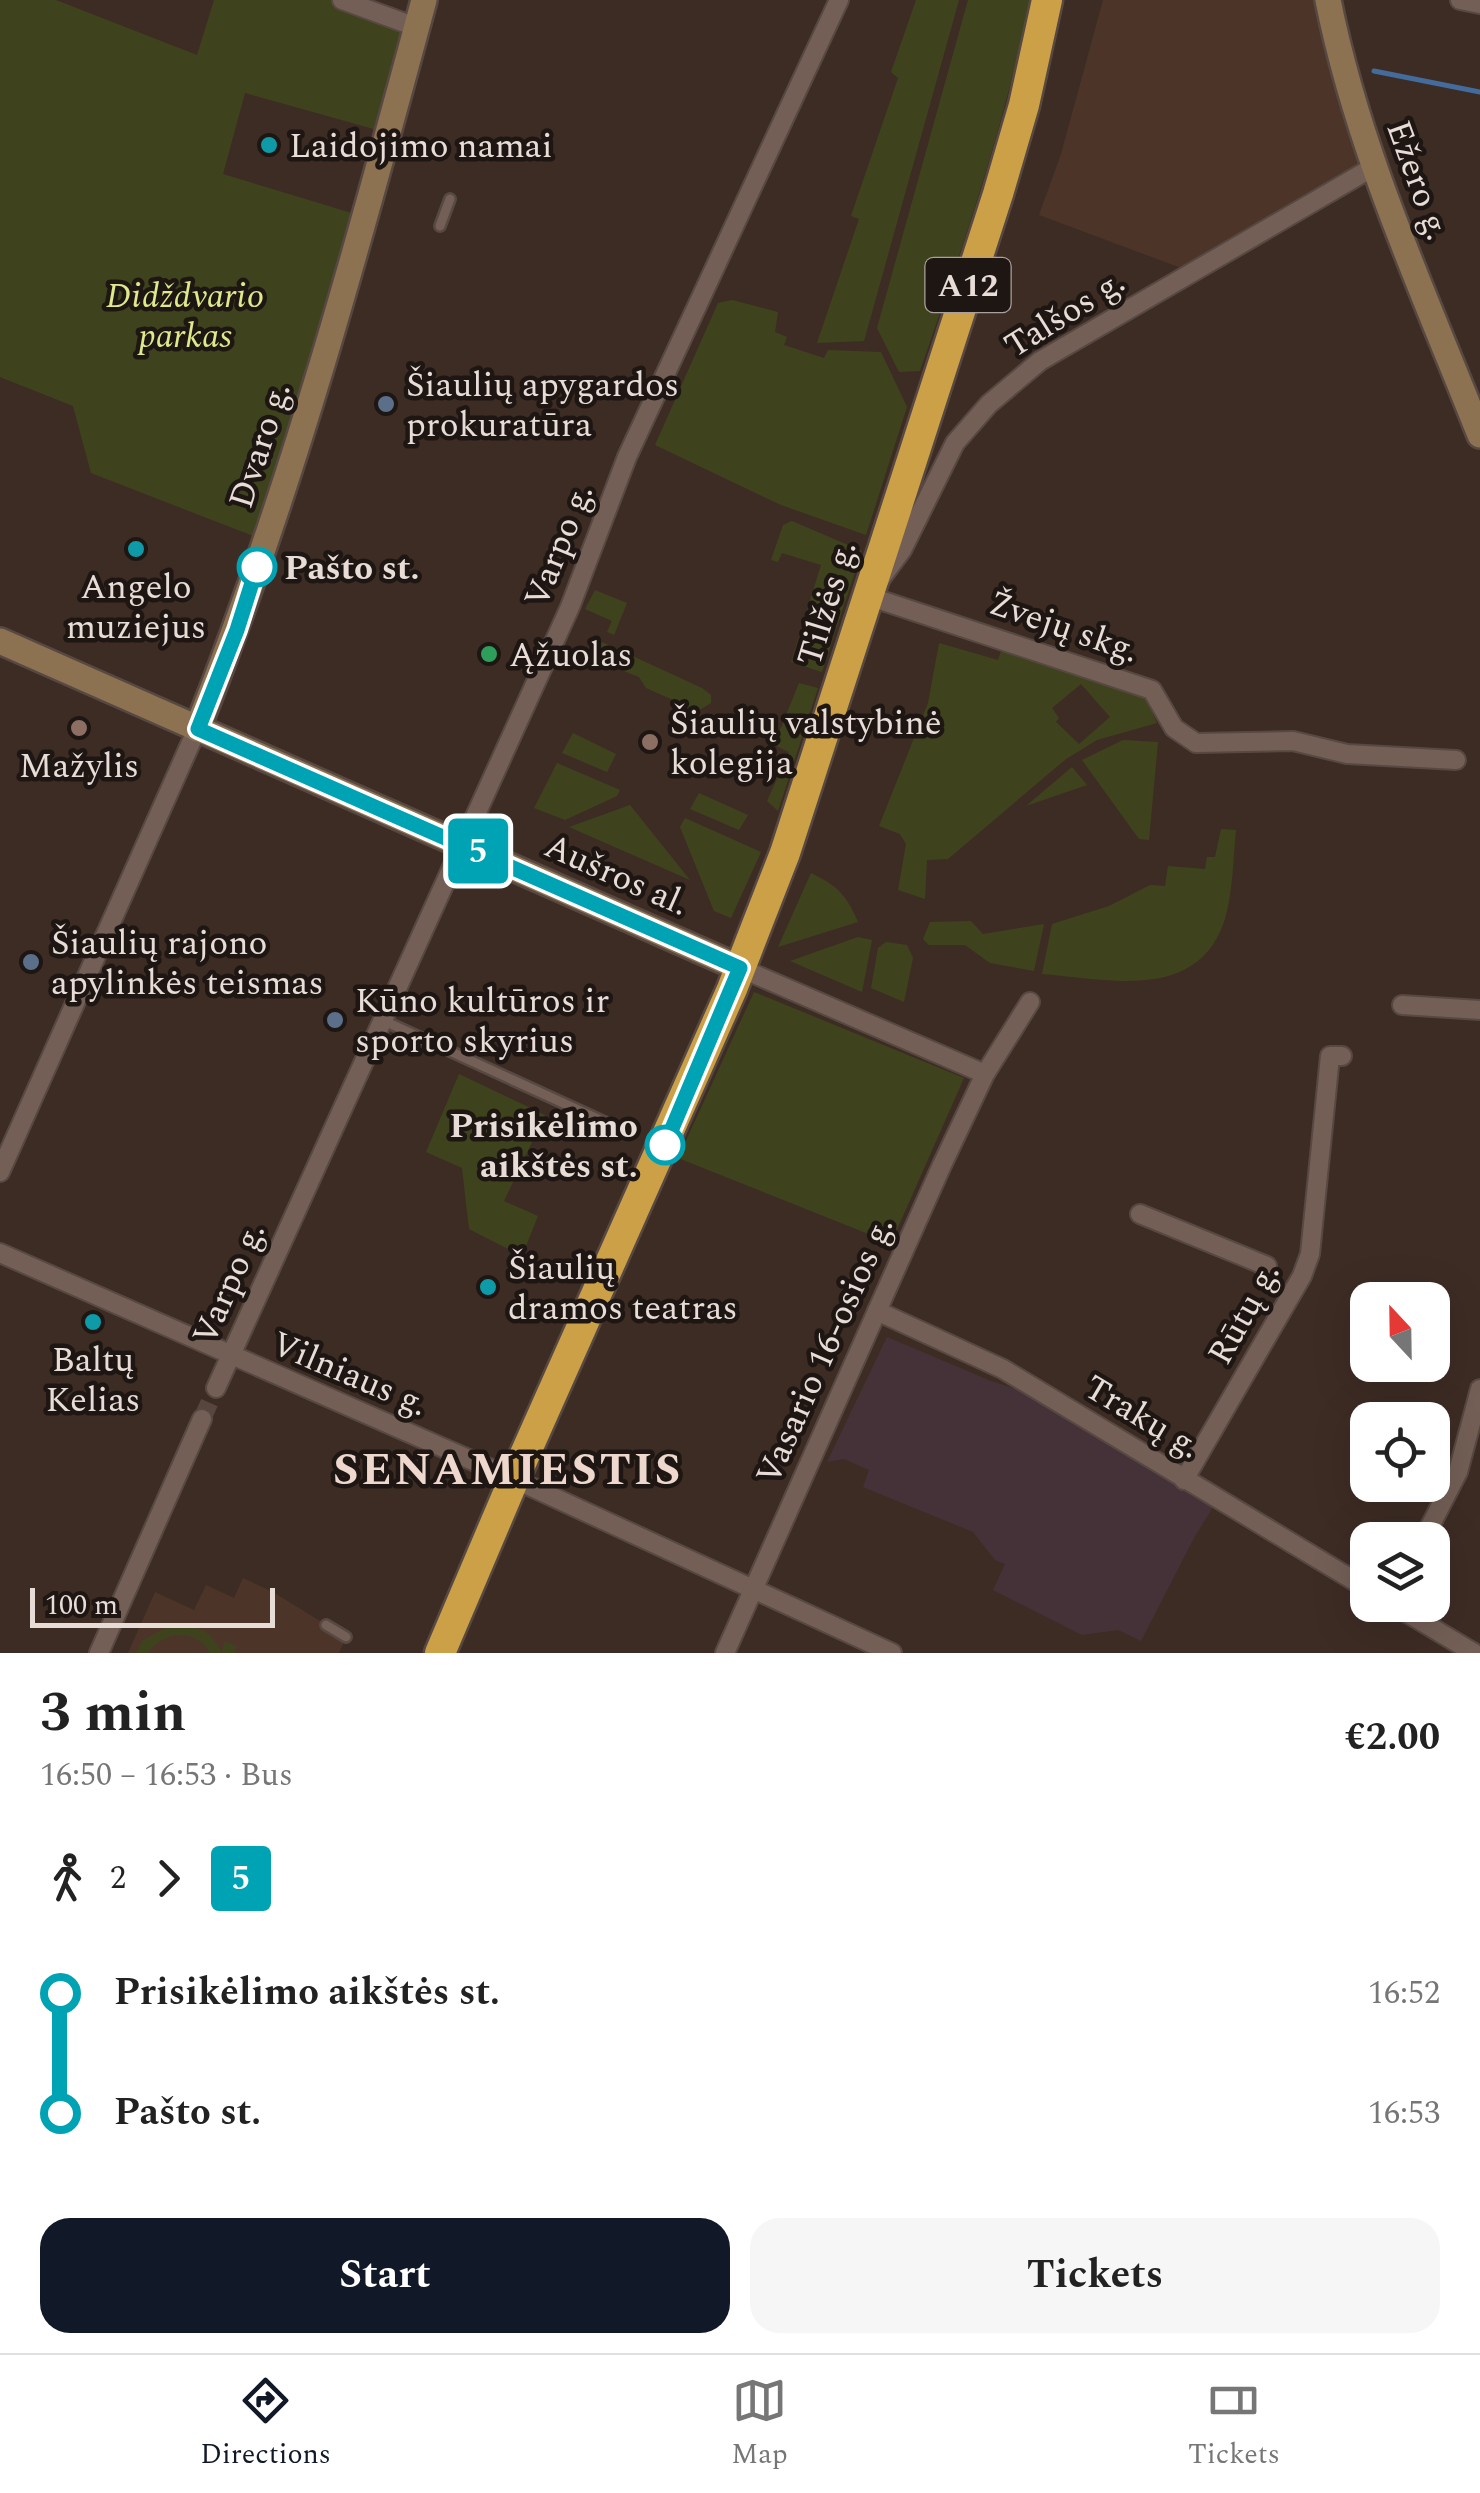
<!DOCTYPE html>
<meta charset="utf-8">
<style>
:root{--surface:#fff;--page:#f6f6f6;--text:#222;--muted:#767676;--line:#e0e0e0;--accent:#111827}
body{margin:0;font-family:Spectral,serif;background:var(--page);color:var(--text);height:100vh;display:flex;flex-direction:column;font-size:38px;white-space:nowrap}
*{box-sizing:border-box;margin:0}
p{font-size:32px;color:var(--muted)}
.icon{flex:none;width:55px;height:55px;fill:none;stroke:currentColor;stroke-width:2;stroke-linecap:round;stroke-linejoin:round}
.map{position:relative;height:1653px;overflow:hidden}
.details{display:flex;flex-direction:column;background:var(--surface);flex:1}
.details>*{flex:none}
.badge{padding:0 20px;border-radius:8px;font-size:35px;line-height:65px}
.needle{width:65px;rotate:338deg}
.fabs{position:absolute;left:1350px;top:1282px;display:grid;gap:20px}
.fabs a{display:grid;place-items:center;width:100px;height:100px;border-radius:20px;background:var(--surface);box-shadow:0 10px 40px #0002;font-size:50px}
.scale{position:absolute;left:30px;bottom:25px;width:245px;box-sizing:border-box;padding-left:10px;border:5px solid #e8dcd7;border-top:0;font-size:28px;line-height:35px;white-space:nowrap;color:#e8dcd7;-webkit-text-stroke:8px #1e1613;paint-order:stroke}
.map>.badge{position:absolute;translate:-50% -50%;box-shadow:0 0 0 5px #fff}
.legs{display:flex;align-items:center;gap:15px;height:110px;padding:0 40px;font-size:32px}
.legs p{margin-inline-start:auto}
.summary{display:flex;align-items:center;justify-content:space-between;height:170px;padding:0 40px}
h1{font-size:55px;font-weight:700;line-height:75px}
.primary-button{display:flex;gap:20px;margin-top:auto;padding:20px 40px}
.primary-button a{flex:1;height:115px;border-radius:30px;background:var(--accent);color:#fff;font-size:40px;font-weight:700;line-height:115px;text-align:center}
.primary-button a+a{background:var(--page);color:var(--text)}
ul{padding:0 40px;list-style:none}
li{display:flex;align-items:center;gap:35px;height:120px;font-size:38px}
li i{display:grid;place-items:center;width:15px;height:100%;margin:0 12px;background:currentColor}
li i::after{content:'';width:25px;height:25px;margin:-12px;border:8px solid;border-radius:50%;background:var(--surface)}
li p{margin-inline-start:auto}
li:first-child i{background:linear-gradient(#0000 50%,currentColor 0)}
li:last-child i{background:linear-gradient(currentColor 50%,#0000 0)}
.dock{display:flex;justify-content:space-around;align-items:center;height:140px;border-top:2px solid var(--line);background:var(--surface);font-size:28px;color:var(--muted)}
.dock a{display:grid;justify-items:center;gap:5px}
.dock .on{color:var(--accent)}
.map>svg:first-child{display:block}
.built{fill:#4c3429}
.industrial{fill:#453238}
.green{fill:#3f431d;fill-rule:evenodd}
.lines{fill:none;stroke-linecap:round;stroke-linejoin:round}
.stream{stroke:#436c9d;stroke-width:5}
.street-tunnel{stroke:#57463f;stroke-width:18;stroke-dasharray:18 9;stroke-linecap:butt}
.lane-casing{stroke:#574842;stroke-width:14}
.street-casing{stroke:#574842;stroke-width:22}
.secondary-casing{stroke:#574842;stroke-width:30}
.highway-casing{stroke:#574842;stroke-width:35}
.lane{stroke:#735f56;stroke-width:9}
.street{stroke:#735f56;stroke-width:18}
.secondary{stroke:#8d7251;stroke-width:25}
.highway{stroke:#cba046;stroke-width:30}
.line-1-casing{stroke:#fff;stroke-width:22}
.line-1{stroke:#00a3b4;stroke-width:15}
.culture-dot{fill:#0f9aa8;stroke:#1e1613;stroke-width:4}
.service-dot{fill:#5c6f8a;stroke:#1e1613;stroke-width:4}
.stop-1-dot{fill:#fff;stroke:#00a3b4;stroke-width:5}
.leisure-dot{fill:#2e9e5b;stroke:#1e1613;stroke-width:4}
.education-dot{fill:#8d6e63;stroke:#1e1613;stroke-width:4}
.labels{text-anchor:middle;stroke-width:9;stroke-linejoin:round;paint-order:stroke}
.shield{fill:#1e1613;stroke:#aba19c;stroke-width:2.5}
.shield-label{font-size:32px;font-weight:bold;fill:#e8dcd7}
.poi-label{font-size:35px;fill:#e8dcd7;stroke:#1e1613;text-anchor:start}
.street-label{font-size:35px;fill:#e8dcd7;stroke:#1e1613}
.park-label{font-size:35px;font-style:italic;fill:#deea8a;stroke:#1e1613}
.stop-label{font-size:35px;font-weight:bold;fill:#e8dcd7;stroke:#1e1613;text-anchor:start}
.district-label{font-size:45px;font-weight:bold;letter-spacing:2.5px;fill:#eed7cc;stroke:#1e1613}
</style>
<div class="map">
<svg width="1480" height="1653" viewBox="0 0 1480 1653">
<rect width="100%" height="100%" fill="#3d2c24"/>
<g class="built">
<polygon points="1103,0 1328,0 1375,166 1192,272 1039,215 1061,154"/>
<polygon points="243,1578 273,1592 346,1637 339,1653 128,1653 155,1592 194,1610 206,1585 234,1598"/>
</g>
<polygon class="industrial" points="887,1337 991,1381 1061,1404 1218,1499 1194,1538 1141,1641 1118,1630 1082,1635 993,1590 1005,1564 995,1560 973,1532 863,1487 869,1470 844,1459 827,1462"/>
<g class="green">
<polygon points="0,0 56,0 197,55 214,0 342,0 416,27 388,133 245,93 223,174 365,217 266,541 91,473 73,406 0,377"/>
<polygon points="916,0 959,0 864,341 817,343 859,219 851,216 898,78 891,72"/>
<path d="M968 0H1030C1004 127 962 249 920 371L899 372 877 328Z"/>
<polygon points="732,300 778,312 775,332 787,337 784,345 824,358 828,350 881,352 907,407 866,535 781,505 655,445 718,303"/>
<polygon points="792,521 862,551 822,672 791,662 821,565 782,553 778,562 771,560 783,525"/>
<polygon points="595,590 627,603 614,635 607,632 612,621 585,609"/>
<polygon points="602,642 702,688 711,695 711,703 698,711 646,688 639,677 593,659"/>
<path d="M939 643 998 660 1002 648 1146 698 1157 723 1097 740 1066 759 948 859 927 860 925 899 898 890 906 844 900 834 879 826 928 703ZM1081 684 1110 717 1079 744 1056 722 1059 718 1052 708Z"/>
<polygon points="799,683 818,688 778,811 767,801 789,752 774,745"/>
<polygon points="573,733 616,754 607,772 562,753"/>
<polygon points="1123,740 1158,742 1149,840 1139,839 1082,760"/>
<polygon points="557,763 620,790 617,796 565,820 534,808"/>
<polygon points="1072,767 1087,785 1026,806"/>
<polygon points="699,793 748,815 739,830 690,809"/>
<polygon points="630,805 690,880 569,827"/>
<polygon points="685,818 761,852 731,918 714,911 680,827"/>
<path d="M1221 829 1236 830C1233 859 1233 894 1224 922 1196 1002 1108 979 1042 974L1052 924 1109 906 1150 885 1165 886 1168 866 1205 869 1207 857H1215Z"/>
<path d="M811 873C838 886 846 895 858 922L778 947Z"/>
<polygon points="971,921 983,934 1044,924 1034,971 990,963 965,945 929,945 923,939 930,922"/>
<polygon points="858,937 872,940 862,992 790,961"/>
<polygon points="886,942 907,945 913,958 904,1002 871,988 878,948"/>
<polygon points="754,992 964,1078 891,1243 678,1158"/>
<polygon points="459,1074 545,1115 504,1201 538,1216 522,1256 469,1229 462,1168 426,1152"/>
<path d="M170 1625C194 1625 211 1628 221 1652L225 1641 237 1646 234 1653H210C196 1628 162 1631 148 1653H136L142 1641Z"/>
</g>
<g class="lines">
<polyline class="stream" points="1374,71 1480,92"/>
<polyline class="street-tunnel" points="202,1419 216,1388"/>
<defs>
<g id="lane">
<polyline points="440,226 450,199"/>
<polyline points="382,1020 620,1129"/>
<polyline points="326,1625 346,1637"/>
</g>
<g id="street">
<polyline points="342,0 416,27"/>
<polyline points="1460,0 1480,4"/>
<polyline points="1375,166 1040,361 989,404 955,443 902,550 868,596 1152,690 1174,728 1196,743 1293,741 1347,754 1456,760"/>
<polyline points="740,968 985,1074"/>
<polyline points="1402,1005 1480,1010"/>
<polyline points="0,1172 197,729"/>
<polyline points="1140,1214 1267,1266"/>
<polyline points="0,1253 514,1479 892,1653"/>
<polyline points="877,1311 1003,1369 1368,1589"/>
<polyline points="216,1388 570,607 627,457 839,0"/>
<polyline points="1184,1480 1302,1276 1310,1254 1330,1056 1342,1056"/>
<polyline points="1423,1540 1458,1472 1480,1389"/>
<polyline points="1394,1605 1474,1653"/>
<polyline points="99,1653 202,1419"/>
<polyline points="725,1653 942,1165 985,1074 1030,1002"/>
</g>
<g id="secondary">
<path d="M1328 0C1358 151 1424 293 1480 435"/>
<polyline points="0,641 740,968"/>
<path d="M197 729C291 492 358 246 424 0"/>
</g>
<polyline id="highway" points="440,1653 514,1479 732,989 785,853 998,194 1024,105 1047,0"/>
</defs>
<use href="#lane" class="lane-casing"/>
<use href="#street" class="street-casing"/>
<use href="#secondary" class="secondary-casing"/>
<use href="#highway" class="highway-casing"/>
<use href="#lane" class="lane"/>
<use href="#street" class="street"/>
<use href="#secondary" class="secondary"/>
<use href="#highway" class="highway"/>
</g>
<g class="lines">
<defs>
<polyline id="line-1" points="257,567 237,630 198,729 740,968 665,1145"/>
</defs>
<use href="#line-1" class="line-1-casing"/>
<use href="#line-1" class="line-1"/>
</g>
<g class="culture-dot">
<circle cx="269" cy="145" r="10"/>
<circle cx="136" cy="549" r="10"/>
<circle cx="488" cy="1287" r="10"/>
<circle cx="93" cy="1322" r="10"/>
</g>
<g class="service-dot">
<circle cx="386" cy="404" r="10"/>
<circle cx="31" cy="962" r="10"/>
<circle cx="335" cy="1020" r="10"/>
</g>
<g class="stop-1-dot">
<circle cx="257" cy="567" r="18"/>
<circle cx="665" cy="1145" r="18"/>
</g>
<circle class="leisure-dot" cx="489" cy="654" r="10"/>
<g class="education-dot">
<circle cx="79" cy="728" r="10"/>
<circle cx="650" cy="742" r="10"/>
</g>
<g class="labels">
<rect class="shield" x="925.5" y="258" width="85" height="54" rx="8"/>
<g class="shield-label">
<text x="968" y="296">A12</text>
</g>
<g class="poi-label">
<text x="289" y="157">Laidojimo namai</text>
<text x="406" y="396">Šiaulių apygardos<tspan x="406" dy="40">prokuratūra</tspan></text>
<text x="136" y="598" text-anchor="middle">Angelo<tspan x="136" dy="40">muziejus</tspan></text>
<text x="509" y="666">Ąžuolas</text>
<text x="670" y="734">Šiaulių valstybinė<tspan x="670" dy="40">kolegija</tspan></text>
<text x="79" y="777" text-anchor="middle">Mažylis</text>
<text x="51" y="954">Šiaulių rajono<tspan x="51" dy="40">apylinkės teismas</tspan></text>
<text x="355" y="1012">Kūno kultūros ir<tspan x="355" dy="40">sporto skyrius</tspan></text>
<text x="508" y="1279">Šiaulių<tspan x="508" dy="40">dramos teatras</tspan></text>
<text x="93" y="1371" text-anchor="middle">Baltų<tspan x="93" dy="40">Kelias</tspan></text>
</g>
<g class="street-label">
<text transform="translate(1419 180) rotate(70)" y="12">Ežero g.</text>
<text transform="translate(1064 313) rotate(-32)" y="12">Talšos g.</text>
<text transform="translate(259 445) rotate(-72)" y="12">Dvaro g.</text>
<text transform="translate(558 545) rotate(-68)" y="12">Varpo g.</text>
<text transform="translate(826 603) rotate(-73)" y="12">Tilžės g.</text>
<text transform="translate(1064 626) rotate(19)" y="12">Žvejų skg.</text>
<text transform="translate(617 874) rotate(24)" y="12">Aušros al.</text>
<text transform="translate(228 1283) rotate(-66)" y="12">Varpo g.</text>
<text transform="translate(1243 1313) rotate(-61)" y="12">Rūtų g.</text>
<text transform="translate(824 1350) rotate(-66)" y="12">Vasario 16-osios g.</text>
<text transform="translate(350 1373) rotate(23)" y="12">Vilniaus g.</text>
<text transform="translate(1143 1416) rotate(31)" y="12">Trakų g.</text>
</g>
<g class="park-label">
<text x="185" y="307">Didždvario<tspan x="185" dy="40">parkas</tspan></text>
</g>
<g class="stop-label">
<text x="284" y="579">Pašto st.</text>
<text x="638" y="1137" text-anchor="end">Prisikėlimo<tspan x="638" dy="40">aikštės st.</tspan></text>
</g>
<g class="district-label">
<text x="508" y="1484">SENAMIESTIS</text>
</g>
</g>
</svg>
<div class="fabs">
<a><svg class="needle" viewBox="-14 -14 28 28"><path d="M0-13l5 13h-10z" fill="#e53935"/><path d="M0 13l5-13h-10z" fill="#767676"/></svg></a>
<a><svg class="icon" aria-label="locate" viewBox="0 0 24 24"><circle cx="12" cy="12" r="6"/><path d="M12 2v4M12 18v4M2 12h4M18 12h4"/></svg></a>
<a><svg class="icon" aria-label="layers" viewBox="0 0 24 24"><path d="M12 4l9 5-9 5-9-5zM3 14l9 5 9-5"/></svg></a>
</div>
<div class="scale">100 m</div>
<b class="badge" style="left:478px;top:851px;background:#00a3b4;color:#fff">5</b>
</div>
<section class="details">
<div class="summary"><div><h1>3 min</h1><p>16:50 – 16:53 · Bus</p></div><b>€2.00</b></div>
<div class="legs"><svg class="icon" aria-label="walk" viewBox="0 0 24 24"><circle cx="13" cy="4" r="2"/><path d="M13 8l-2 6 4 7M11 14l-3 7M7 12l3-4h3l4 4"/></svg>2<svg class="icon" aria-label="forward" viewBox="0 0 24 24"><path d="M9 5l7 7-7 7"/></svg><b class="badge" style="background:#00a3b4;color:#fff">5</b></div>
<ul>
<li><i style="color:#00a3b4"></i><b>Prisikėlimo aikštės st.</b><p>16:52</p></li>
<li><i style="color:#00a3b4"></i><b>Pašto st.</b><p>16:53</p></li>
</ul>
<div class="primary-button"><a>Start</a><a>Tickets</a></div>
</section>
<nav class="dock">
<a class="on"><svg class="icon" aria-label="directions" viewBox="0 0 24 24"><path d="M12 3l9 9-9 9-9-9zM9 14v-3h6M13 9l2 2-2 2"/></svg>Directions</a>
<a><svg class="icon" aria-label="map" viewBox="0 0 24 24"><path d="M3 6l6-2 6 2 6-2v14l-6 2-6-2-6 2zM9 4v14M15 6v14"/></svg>Map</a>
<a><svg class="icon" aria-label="tickets" viewBox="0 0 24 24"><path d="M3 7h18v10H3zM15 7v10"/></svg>Tickets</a>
</nav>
